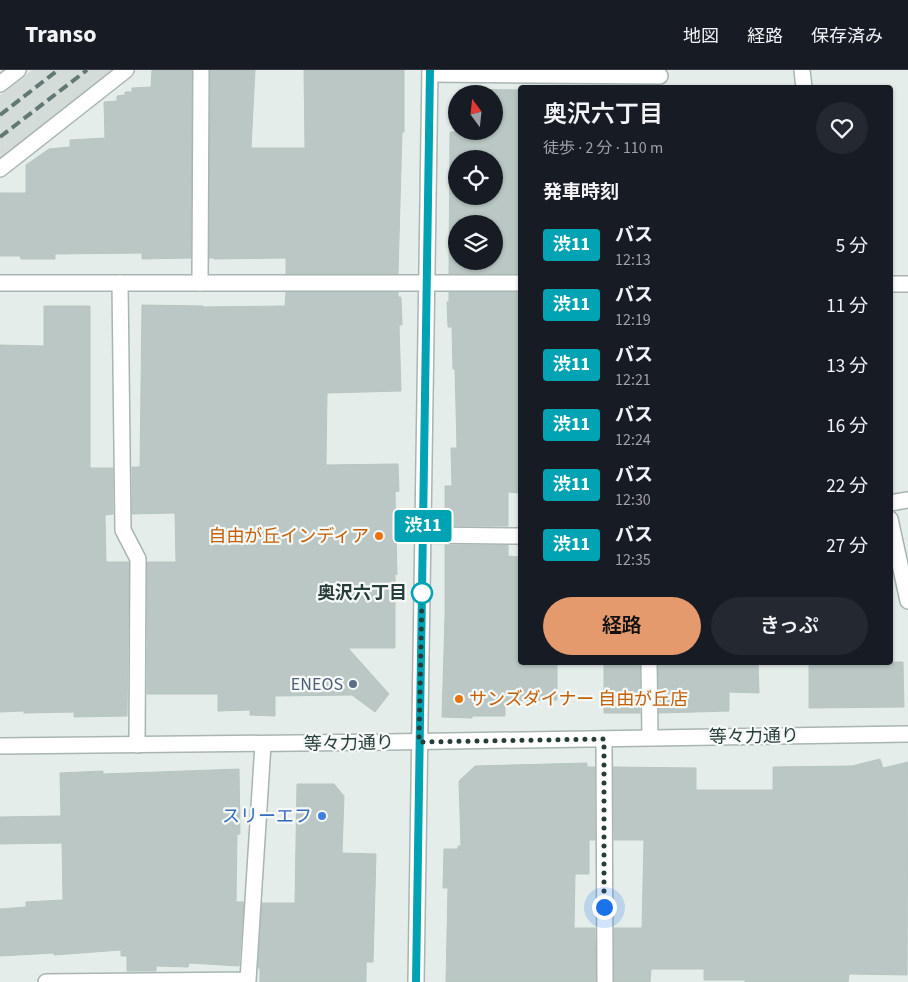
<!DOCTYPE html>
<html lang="ja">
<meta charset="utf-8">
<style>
:root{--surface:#171b24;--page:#242831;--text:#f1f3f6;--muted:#9ea1a6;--line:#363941;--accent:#e49a6c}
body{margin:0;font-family:"Source Sans 3","Noto Sans JP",sans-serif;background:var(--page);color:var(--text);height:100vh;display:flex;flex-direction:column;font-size:19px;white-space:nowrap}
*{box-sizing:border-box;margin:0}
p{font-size:16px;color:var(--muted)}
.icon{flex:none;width:28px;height:28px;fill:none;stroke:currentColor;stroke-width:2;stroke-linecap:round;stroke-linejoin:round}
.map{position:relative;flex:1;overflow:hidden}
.side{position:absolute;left:518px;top:15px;width:375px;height:580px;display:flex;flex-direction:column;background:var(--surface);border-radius:5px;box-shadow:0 1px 4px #0004}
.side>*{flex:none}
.badge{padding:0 10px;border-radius:4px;font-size:18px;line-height:32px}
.needle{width:32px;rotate:345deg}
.tools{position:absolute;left:448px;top:15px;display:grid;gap:10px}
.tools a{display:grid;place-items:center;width:55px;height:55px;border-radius:50%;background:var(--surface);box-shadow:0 1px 4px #0004;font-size:25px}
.you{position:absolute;width:25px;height:25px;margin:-12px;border:4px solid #fff;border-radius:50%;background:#1a73e8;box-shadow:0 0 0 8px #1a73e833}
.map>.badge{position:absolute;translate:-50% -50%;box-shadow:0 0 0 2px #fff}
h2{padding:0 25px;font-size:19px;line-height:45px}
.round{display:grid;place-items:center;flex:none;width:52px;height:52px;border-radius:26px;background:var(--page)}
.summary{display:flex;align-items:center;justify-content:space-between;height:85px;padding:0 25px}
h1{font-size:24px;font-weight:600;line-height:38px}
.action{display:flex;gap:10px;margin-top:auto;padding:10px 25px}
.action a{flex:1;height:58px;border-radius:30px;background:var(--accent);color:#111;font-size:20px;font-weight:600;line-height:58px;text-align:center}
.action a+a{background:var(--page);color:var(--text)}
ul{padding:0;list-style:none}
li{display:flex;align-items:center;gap:15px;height:60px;padding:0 25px}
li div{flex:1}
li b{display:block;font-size:19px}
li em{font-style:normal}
li .badge{min-width:55px;font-weight:700;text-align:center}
header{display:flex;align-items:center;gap:30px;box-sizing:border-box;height:70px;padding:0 25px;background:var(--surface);border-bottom:1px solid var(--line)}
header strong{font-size:24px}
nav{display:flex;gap:28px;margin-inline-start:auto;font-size:18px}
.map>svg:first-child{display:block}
.built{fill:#d3dcd9}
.building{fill:#bac7c4;stroke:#b8c6c2;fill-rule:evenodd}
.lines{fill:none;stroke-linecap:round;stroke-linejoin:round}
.service-casing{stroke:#a8b5b2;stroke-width:18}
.minor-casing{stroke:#a8b5b2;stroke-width:18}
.tertiary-casing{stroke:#a8b5b2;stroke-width:18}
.service{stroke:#fff;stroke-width:15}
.minor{stroke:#fff;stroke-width:15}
.tertiary{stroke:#fff;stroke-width:15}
.rail{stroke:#617875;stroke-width:4;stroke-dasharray:10 5;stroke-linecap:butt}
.line-casing{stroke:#fff;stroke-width:11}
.line{stroke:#00a3b4;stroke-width:8}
.walk{stroke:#263d3a;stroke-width:5;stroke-dasharray:0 9}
.food-dot{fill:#e8710a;stroke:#f5f9f8;stroke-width:2}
.stop-dot{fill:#fff;stroke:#00a3b4;stroke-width:2.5}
.service-dot{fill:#5c6f8a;stroke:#f5f9f8;stroke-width:2}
.shop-dot{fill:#3f7fe0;stroke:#f5f9f8;stroke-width:2}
.labels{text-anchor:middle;stroke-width:4.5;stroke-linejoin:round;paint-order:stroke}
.food-label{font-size:18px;fill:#c56008;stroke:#f5f9f8;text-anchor:end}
.stop-label{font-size:18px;font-weight:bold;fill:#263d3a;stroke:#f5f9f8;text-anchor:end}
.service-label{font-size:18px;fill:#4e5e75;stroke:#f5f9f8;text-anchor:end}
.street-label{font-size:18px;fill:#263d3a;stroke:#f5f9f8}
.shop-label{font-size:18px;fill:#366cbe;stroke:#f5f9f8;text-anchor:end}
</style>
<header>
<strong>Transo</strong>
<nav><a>地図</a><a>経路</a><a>保存済み</a></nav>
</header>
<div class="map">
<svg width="908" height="912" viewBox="0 0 908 912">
<rect width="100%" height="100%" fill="#e5edea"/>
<polygon class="built" points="32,0 116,0 0,90 0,25"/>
<g class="building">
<polygon points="152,0 192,0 191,188 142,189 142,183 55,184 55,189 21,189 20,186 0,186 0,123 26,123 26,95 49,79 70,77 70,70 105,68 104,32 117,31 117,26 125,25 125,22 132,22 132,18 151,17"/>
<polygon points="210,0 255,0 251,78 305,78 304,0 404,0 404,62 402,62 398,204 286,204 286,188 214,189 214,188 209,188"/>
<path d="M462 19 520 20V204H449L450 62H455L456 28V61H494V24H462ZM456 89H494V126H456ZM456 154H494V191H456Z"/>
<polygon points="286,222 398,222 398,227 401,227 402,255 399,255 401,321 327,323 326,395 398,394 399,421 395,422 397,505 395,503 395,578 348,578 389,624 375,642 352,625 275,626 275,646 250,645 250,640 218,641 218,624 147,624 147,492 176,492 175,443 132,444 132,397 140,397 142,235 203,236 203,237 285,236"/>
<polygon points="449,222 520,222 520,423 508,422 508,456 445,456 445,416 452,416 451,378 457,378 455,299 453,299 452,257 448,257 447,232 449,232"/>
<polygon points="44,236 90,236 90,398 113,398 113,444 105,445 106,492 129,492 127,646 74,647 74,642 24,643 24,641 0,642 0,275 44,276"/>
<polygon points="445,475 508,475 508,486 520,487 520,592 557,592 557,630 505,631 505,646 472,646 472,648 442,647 445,547"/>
<rect x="604" y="592" width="36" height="51"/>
<polygon points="658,592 758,592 759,623 729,622 729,641 659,643"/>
<polygon points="862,592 903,592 904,637 809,638 809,594 862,594"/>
<polygon points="880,689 883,698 908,692 907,905 849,904 848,912 745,912 745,910 704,910 704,899 651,899 650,912 614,912 614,858 642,858 644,770 614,770 613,697 696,698 696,720 773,720 773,697 852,696"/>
<polygon points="587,693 587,697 595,697 595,770 589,770 589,804 575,804 574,858 595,858 596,912 446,912 448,818 443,818 444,779 458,779 458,776 461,776 459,711 475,696"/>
<polygon points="239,699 240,764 237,764 236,832 244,832 239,896 189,893 188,897 156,896 156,901 127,901 127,886 121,886 121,880 54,885 54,883 0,886 0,839 26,837 26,832 63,830 62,773 0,774 0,747 61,746 60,703 103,701 103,704"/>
<polygon points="297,714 334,714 344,726 342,783 376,784 373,892 366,892 366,912 260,912 260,898 258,898 262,833 295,833"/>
</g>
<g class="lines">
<defs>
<g id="service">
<polyline points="0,14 18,0"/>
<polyline points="0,99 126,0"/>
<polyline points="120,213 123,460 138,489 137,675"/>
<polyline points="200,213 201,0"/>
<polyline points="890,433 908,430"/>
<polyline points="423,465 520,466"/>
<polyline points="649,592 650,668"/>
<polyline points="604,669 605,912"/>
<polyline points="46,912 248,910 263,674"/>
</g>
<g id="minor">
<polyline points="802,0 804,18"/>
<polyline points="430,4 660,6"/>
<polyline points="0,213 520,213"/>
<polyline points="890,214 908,214"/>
<polyline points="890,449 908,531"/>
</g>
<g id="tertiary">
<polyline points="0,676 388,672 908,664"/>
<polyline points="416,912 430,0"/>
</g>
</defs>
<use href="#service" class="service-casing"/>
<use href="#minor" class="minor-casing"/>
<use href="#tertiary" class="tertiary-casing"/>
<use href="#service" class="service"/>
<use href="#minor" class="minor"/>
<use href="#tertiary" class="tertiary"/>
<g class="rail">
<polyline points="0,45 58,0"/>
<polyline points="0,67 87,0"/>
</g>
</g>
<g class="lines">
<defs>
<polyline id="line" points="416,912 430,0"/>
</defs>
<use href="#line" class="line-casing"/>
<use href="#line" class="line"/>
<polyline class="walk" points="422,523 419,672 604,669 604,837"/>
</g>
<g class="food-dot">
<circle cx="379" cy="466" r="5"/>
<circle cx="459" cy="629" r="5"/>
</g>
<circle class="stop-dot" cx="422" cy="523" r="10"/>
<circle class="service-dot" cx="353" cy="614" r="5"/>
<circle class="shop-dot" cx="322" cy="746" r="5"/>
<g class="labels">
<g class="food-label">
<text x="369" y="472">自由が丘インディア</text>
<text x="469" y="635" text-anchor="start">サンズダイナー 自由が丘店</text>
</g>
<g class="stop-label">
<text x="407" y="529">奥沢六丁目</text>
</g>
<g class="service-label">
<text x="343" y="620">ENEOS</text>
</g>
<g class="street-label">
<text transform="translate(754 666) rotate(-1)" y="6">等々力通り</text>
<text transform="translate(349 673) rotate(-1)" y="6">等々力通り</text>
</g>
<g class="shop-label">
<text x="312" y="752">スリーエフ</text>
</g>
</g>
</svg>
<div class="tools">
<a><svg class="needle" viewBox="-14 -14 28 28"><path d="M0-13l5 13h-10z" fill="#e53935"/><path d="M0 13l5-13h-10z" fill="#9ea1a6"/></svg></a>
<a><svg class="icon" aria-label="locate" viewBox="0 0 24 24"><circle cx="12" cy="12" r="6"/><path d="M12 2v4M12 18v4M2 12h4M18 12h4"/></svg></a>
<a><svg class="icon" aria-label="layers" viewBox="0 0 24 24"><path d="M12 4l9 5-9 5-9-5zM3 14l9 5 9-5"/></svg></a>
</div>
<div class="you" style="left:604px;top:837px"></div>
<b class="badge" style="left:423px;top:456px;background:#00a3b4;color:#fff">渋11</b>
<section class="side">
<div class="summary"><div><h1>奥沢六丁目</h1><p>徒歩 · 2 分 · 110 m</p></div><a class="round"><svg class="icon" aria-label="heart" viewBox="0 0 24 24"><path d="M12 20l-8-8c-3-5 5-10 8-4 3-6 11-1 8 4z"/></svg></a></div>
<h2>発車時刻</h2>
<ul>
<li><span class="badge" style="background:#00a3b4;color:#fff">渋11</span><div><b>バス</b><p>12:13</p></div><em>5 分</em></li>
<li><span class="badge" style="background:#00a3b4;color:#fff">渋11</span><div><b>バス</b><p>12:19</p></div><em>11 分</em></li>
<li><span class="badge" style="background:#00a3b4;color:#fff">渋11</span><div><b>バス</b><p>12:21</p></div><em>13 分</em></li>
<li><span class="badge" style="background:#00a3b4;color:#fff">渋11</span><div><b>バス</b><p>12:24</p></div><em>16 分</em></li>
<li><span class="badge" style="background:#00a3b4;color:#fff">渋11</span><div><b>バス</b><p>12:30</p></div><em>22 分</em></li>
<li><span class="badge" style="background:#00a3b4;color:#fff">渋11</span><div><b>バス</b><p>12:35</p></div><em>27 分</em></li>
</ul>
<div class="action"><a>経路</a><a>きっぷ</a></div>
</section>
</div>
